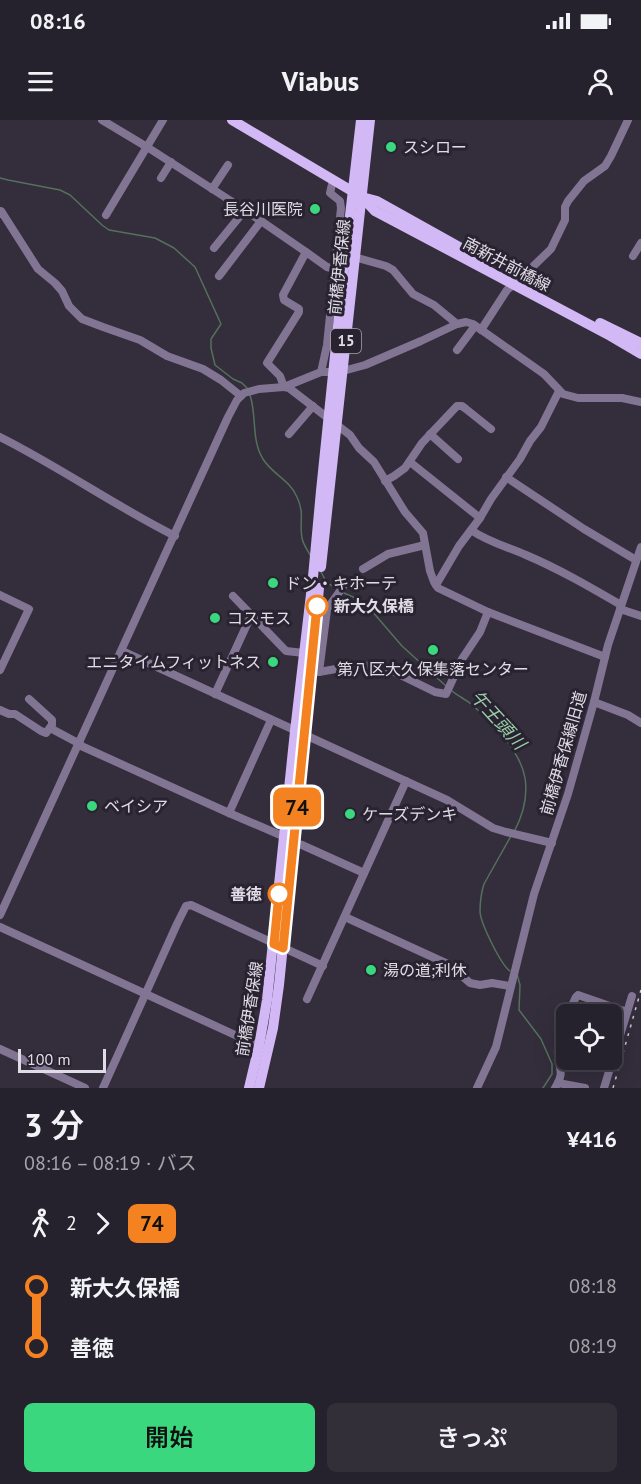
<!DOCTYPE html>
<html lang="ja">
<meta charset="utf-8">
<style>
:root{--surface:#26222d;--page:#322f39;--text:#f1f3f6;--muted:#a4a4aa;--line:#423f49;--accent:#3bd77f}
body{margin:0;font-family:"PT Sans","Noto Sans JP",sans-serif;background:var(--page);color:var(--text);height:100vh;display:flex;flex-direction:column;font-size:22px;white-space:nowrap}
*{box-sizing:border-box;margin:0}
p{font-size:20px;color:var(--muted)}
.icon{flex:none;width:33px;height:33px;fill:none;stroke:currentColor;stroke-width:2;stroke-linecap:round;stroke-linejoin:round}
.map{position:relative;height:968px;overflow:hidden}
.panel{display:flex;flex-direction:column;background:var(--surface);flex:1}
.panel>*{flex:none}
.badge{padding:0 12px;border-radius:9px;font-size:21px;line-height:39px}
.controls{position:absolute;left:556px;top:884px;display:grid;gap:12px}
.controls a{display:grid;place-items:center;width:66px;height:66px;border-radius:9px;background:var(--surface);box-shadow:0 6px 24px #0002,0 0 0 2px var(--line);font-size:30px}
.scale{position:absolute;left:18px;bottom:15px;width:88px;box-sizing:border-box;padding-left:6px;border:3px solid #e0dce6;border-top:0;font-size:16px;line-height:21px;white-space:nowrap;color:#e0dce6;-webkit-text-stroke:4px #292331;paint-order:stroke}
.map>.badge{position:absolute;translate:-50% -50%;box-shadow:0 0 0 3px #fff}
.legs{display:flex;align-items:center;gap:9px;height:66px;padding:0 24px;font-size:20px}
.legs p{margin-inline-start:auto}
.head{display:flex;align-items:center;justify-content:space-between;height:102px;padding:0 24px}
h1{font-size:33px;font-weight:600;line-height:45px}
.primary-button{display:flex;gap:12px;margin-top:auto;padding:12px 24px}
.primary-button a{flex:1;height:69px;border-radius:9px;background:var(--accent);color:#111;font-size:24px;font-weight:600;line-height:69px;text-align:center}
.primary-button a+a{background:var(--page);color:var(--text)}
ul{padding:0 24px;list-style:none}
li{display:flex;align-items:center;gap:21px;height:60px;font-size:22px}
li i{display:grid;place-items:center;width:9px;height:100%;margin:0 8px;background:currentColor}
li i::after{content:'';width:15px;height:15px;margin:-8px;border:4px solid;border-radius:50%;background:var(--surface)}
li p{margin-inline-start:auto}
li:first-child i{background:linear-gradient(#0000 50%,currentColor 0)}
li:last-child i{background:linear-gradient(currentColor 50%,#0000 0)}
.status{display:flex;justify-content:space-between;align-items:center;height:42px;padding:0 30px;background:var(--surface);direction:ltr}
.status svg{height:16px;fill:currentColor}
header{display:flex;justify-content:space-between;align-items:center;height:78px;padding:0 24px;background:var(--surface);font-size:27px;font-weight:600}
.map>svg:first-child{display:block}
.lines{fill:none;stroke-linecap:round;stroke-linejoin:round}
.stream{stroke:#54715c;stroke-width:1.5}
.minor{stroke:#817593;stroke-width:8}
.major{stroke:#d3b8f6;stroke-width:10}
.rail{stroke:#cbc6d1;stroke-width:1.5;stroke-dasharray:3 6;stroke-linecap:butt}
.line-1-casing{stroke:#fff;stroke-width:14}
.line-1{stroke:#f58220;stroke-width:9}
.poi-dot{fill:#3bd77f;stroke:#292331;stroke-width:2}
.stop-1-dot{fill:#fff;stroke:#f58220;stroke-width:3}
.labels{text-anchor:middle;stroke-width:6;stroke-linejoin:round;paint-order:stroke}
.shield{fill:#292331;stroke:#a9a4b0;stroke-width:1.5}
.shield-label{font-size:15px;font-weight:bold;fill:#e0dce6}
.poi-label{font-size:16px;fill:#e0dce6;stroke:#292331;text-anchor:start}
.street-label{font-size:16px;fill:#e0dce6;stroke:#292331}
.stop-label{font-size:16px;font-weight:bold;fill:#e0dce6;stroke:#292331;text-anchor:start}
.water-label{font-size:18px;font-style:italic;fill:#99cea8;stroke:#292331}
</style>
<div class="status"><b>08:16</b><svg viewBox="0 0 49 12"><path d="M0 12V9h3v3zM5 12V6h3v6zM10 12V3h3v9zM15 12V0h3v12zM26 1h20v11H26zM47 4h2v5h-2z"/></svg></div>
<header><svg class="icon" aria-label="menu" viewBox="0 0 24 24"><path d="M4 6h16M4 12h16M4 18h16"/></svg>Viabus<svg class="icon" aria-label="person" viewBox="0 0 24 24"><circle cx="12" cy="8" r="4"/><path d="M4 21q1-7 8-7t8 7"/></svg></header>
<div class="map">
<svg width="641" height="968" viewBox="0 0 641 968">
<rect width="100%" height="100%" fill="#332d3c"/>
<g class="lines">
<g class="stream">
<polyline points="0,58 8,60 60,70 70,75 102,105 109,110 155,118 174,128 195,147 221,204 211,219 211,228 215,245 233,259 242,263 247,268"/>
<path d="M250 275C257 296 251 320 263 339 272 354 290 360 297 377 305 394 299 402 302 418 303 424 307 429 310 435"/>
<polyline points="321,452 327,463 338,469"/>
<polyline points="344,473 360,480 371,490 402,526 446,566"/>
<path d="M452 571C458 576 465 579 471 584 491 601 521 632 525 658 528 677 523 695 514 712"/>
<path d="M510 851C501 845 481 804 480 792 480 782 481 773 484 764L511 716"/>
<polyline points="517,854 520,865 519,890 541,919 552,944 552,954 543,968"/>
</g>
<g class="minor">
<polyline points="102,0 147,27 245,90 306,132"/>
<polyline points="161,58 171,42"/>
<polyline points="212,69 228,45"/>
<polyline points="0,94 1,91 38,149 55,163 62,171 69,186 82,199 103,207 140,220 167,236 203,249 221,260 241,276"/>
<polyline points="106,95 163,0"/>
<polyline points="214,128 245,90"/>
<polyline points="633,136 641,123"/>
<polyline points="354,137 386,146 393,150 413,174 434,185 457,204"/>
<polyline points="335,149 327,147 306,132 283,175 284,180 299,189 299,192 267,243 280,256 284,267 289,268 350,315 359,328 374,342 405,392 423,413 430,451 434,462 438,468 488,492 605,537"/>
<polyline points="219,156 261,101"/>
<polyline points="481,210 507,170 519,160 551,129 565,100 565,87 568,81 584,61 605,46 611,36 628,0"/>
<polyline points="457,230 475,206"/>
<polyline points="343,251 365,245 421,221 457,204 466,202 473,204 544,254 563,274 578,278 622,278 641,282"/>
<polyline points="321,252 327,225 341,88 340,81 330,73 333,60"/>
<polyline points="289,314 313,286"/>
<polyline points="430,314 458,339"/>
<path d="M0 317C60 347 115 386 175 416"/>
<polyline points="410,342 480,398"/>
<polyline points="506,357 584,409 636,440"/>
<polyline points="385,361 394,356 405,348 422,323 457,286 462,286 466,289 491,309"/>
<path d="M471 410C488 422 508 427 526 435 559 449 590 467 621 485"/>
<polyline points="363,449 388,434 425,425"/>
<polyline points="436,465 459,426 480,398 491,379 520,339 530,321 541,307 559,271"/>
<polyline points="0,475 29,489 0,550"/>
<polyline points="233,476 286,531 304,533"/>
<polyline points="620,489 641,496"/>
<polyline points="122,531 447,680 493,708 506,712 552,723"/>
<polyline points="311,551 319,552 358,545 384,547 435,572 446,574 462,539 480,512 488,492"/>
<polyline points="319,552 327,490 330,485 347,461"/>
<polyline points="215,574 249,500 253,497"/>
<polyline points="594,582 628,595 641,603"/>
<polyline points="0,590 9,594 15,594 41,611 46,613 52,605 52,600 29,579"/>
<polyline points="50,608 80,624"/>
<polyline points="79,625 229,693 285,717"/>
<polyline points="229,693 271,600"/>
<polyline points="294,723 302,725 364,753"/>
<polyline points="0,795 228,297 237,280 244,273 259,269 284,267 321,252 333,252"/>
<polyline points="345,797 450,845 470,863 480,865 492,863 510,866"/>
<polyline points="0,807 259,926"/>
<polyline points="307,879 406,661"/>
<polyline points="568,894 576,877 578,875 627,892"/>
<polyline points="0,929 85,968"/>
<polyline points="590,939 611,945"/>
<polyline points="558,963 585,968"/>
<polyline points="103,968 177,804 186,786 191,785 323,846"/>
<polyline points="477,968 496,927 534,774 568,674 594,582 608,525 641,427"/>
<path d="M555 968C565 952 559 950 558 935 557 922 562 909 567 897"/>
<polyline points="604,968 632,876"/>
</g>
<g class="major">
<polyline points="232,0 362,77 375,91 607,214 641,234"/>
<polyline points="362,77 377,81 481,139"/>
<polyline points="600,203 641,223"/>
<polyline points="321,447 370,0"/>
<polyline points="249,968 259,926 267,880 295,611 313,457 321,371 344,148 361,0"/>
<polyline points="259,968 273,908 279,865 319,468"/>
</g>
<polyline class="rail" points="613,968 641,870"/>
</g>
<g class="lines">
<defs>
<polyline id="line-1" points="279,774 274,824 283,828 317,486"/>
</defs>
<use href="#line-1" class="line-1-casing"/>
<use href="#line-1" class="line-1"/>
</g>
<g class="poi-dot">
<circle cx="391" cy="27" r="6"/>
<circle cx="315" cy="89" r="6"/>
<circle cx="273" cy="463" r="6"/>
<circle cx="215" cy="498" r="6"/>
<circle cx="433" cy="530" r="6"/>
<circle cx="273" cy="542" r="6"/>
<circle cx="92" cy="686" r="6"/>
<circle cx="350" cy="694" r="6"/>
<circle cx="371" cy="850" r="6"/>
</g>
<g class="stop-1-dot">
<circle cx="317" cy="486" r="10"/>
<circle cx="279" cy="774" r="10"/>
</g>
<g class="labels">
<rect class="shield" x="331" y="209" width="30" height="24" rx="4.5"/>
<g class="shield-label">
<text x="346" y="226">15</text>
</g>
<g class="poi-label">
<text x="403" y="33">スシロー</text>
<text x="303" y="95" text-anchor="end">長谷川医院</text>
<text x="285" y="469">ドン・キホーテ</text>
<text x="227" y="504">コスモス</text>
<text x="261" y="548" text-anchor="end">エニタイムフィットネス</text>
<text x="433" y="555" text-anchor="middle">第八区大久保集落センター</text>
<text x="104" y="692">ベイシア</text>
<text x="362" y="700">ケーズデンキ</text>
<text x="383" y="856">湯の道;利休</text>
</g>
<g class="street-label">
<text transform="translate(507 144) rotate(28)" y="6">南新井前橋線</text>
<text transform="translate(339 147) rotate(-84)" y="6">前橋伊香保線</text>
<text transform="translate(563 633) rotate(-74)" y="6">前橋伊香保線旧道</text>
<text transform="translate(249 889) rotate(-81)" y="6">前橋伊香保線</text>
</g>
<g class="stop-label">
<text x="334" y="492">新大久保橋</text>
<text x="262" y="780" text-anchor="end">善徳</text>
</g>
<g class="water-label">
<text transform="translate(498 600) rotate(48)" y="6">午王頭川</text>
</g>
</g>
</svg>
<div class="controls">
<a><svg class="icon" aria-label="locate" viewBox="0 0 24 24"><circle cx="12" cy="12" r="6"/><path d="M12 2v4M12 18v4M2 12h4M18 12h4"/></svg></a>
</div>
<div class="scale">100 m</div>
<b class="badge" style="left:297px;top:687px;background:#f58220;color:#111">74</b>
</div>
<section class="panel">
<div class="head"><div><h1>3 分</h1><p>08:16 – 08:19 · バス</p></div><b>¥416</b></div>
<div class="legs"><svg class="icon" aria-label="walk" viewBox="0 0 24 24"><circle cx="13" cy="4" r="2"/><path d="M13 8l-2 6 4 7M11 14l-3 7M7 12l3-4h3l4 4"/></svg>2<svg class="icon" aria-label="forward" viewBox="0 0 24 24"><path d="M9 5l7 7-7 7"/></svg><b class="badge" style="background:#f58220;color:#111">74</b></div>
<ul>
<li><i style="color:#f58220"></i><b>新大久保橋</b><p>08:18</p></li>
<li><i style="color:#f58220"></i><b>善徳</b><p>08:19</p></li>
</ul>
<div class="primary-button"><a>開始</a><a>きっぷ</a></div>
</section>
